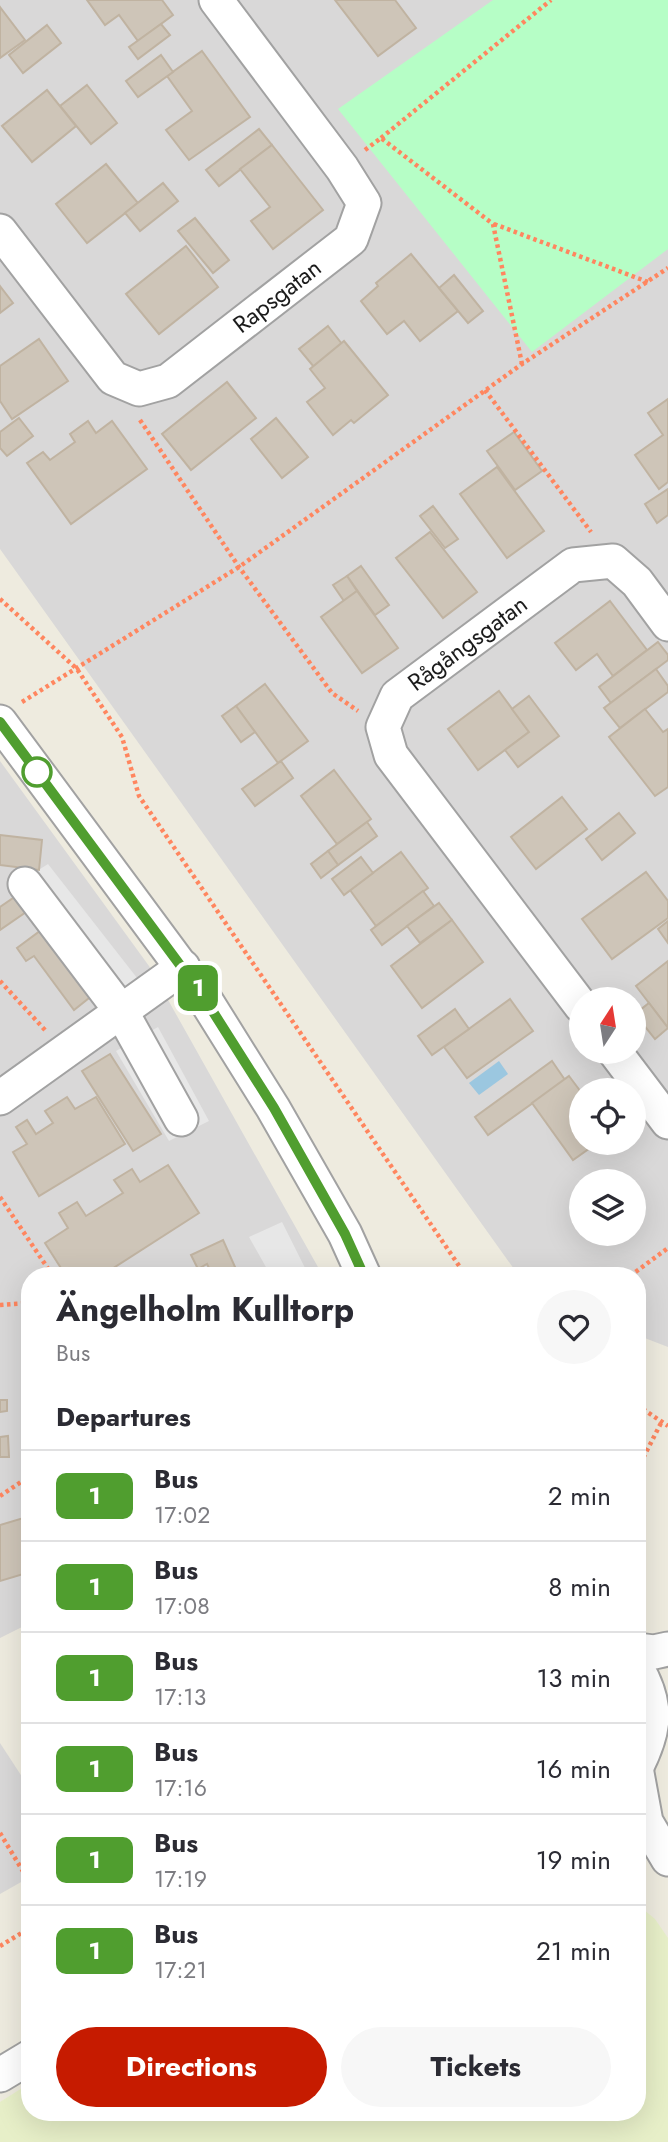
<!DOCTYPE html>
<meta charset="utf-8">
<style>
:root{--surface:#fff;--page:#f7f7f7;--text:#2b2b33;--muted:#7c7c81;--line:#e1e1e2;--accent:#c61b00}
body{margin:0;font-family:Jost,sans-serif;background:var(--page);color:var(--text);height:100vh;display:flex;flex-direction:column;font-size:26px;white-space:nowrap}
*{box-sizing:border-box;margin:0}
p{font-size:23px;color:var(--muted)}
.icon{flex:none;width:38px;height:38px;fill:none;stroke:currentColor;stroke-width:2;stroke-linecap:round;stroke-linejoin:round}
.map{position:relative;flex:1;overflow:hidden}
.drawer{position:absolute;left:21px;top:1267px;width:625px;height:854px;display:flex;flex-direction:column;background:var(--surface);border-radius:28px;box-shadow:0 7px 28px #0002}
.drawer>*{flex:none}
.badge{padding:0 14px;border-radius:10px;font-size:24px;line-height:46px}
.needle{width:46px;rotate:12deg}
.buttons{position:absolute;left:569px;top:987px;display:grid;gap:14px}
.buttons a{display:grid;place-items:center;width:77px;height:77px;border-radius:50%;background:var(--surface);box-shadow:0 7px 28px #0002;font-size:35px}
.map>.badge{position:absolute;translate:-50% -50%;box-shadow:0 0 0 4px #fff}
h2{padding:0 35px;font-size:26px;line-height:63px}
.round{display:grid;place-items:center;flex:none;width:74px;height:74px;border-radius:37px;background:var(--page)}
.head{display:flex;align-items:center;justify-content:space-between;height:119px;padding:0 35px}
h1{font-size:33px;font-weight:700;line-height:52px}
.cta{display:flex;gap:14px;margin-top:auto;padding:14px 35px}
.cta a{flex:1;height:80px;border-radius:42px;background:var(--accent);color:#fff;font-size:28px;font-weight:700;line-height:80px;text-align:center}
.cta a+a{background:var(--page);color:var(--text)}
ul{padding:0;list-style:none}
li{display:flex;align-items:center;gap:21px;height:91px;padding:0 35px;border-top:2px solid var(--line)}
li div{flex:1}
li b{display:block;font-size:26px}
li em{font-style:normal}
li .badge{min-width:77px;font-weight:700;text-align:center}
.map>svg:first-child{display:block}
.residential{fill:#d9d8d8;fill-rule:evenodd}
.farmland{fill:#e7efc8}
.park{fill:#b6fec6}
.parking{fill:#e7e7e7}
.water{fill:#9bc7e0}
.building{fill:#cec5b8;stroke:#c0b3a1;stroke-width:2}
.lines{fill:none;stroke-linecap:round;stroke-linejoin:round}
.minor-casing{stroke:#a2a2a2;stroke-width:37}
.path{stroke:#ff865f;stroke-width:4.5;stroke-dasharray:3.5 3.5;stroke-linecap:butt}
.minor{stroke:#fff;stroke-width:33}
.line-casing{stroke:#fff;stroke-width:16}
.line{stroke:#509e2f;stroke-width:10}
.stop-dot{fill:#fff;stroke:#509e2f;stroke-width:3.5}
.labels{text-anchor:middle;stroke-width:5;stroke-linejoin:round;paint-order:stroke}
.street-label{font-size:24px;fill:#1b1b1b;stroke:#fff}
</style>
<div class="map">
<svg width="668" height="2142" viewBox="0 0 668 2142">
<rect width="100%" height="100%" fill="#eeebdf"/>
<g class="residential">
<path d="M0 0H668V1347L637 1335V1276H519L0 549ZM581 999H634V1052H581ZM581 1090H634V1143H581ZM581 1181H634V1234H581Z"/>
<polygon points="0,761 149,966 323,1276 30,1276 30,1623 0,1638"/>
<polygon points="0,1743 30,1789 30,1877 0,1894"/>
</g>
<polygon class="farmland" points="637,1904 655,1919 668,1938 668,2142 0,2142 0,2102 30,2083 30,2112 637,2112"/>
<polygon class="park" points="493,0 668,0 668,249 532,352 338,109"/>
<g class="parking">
<polygon points="48,864 148,992 106,1002 13,886"/>
<polygon points="158,1027 209,1121 169,1141 116,1051"/>
<polygon points="282,1222 309,1276 271,1276 249,1237"/>
</g>
<polygon class="water" points="499,1061 508,1074 479,1095 469,1083"/>
<g class="building">
<polygon points="87,0 162,0 173,15 138,41 119,15 105,25"/>
<polygon points="335,0 395,0 416,28 378,56"/>
<polygon points="0,7 25,40 0,58"/>
<polygon points="161,24 170,35 138,59 129,47"/>
<polygon points="47,25 61,43 23,73 9,55"/>
<polygon points="202,51 250,117 189,160 166,130 192,111 167,76"/>
<polygon points="161,55 173,72 138,97 126,81"/>
<polygon points="87,85 117,123 91,144 60,106"/>
<polygon points="47,90 76,126 32,162 2,126"/>
<polygon points="259,129 272,145 219,186 206,170"/>
<polygon points="272,145 323,210 273,249 251,221 270,207 240,169"/>
<polygon points="106,164 138,203 87,243 56,204"/>
<polygon points="163,183 178,201 140,231 125,213"/>
<polygon points="195,218 229,260 213,273 178,231"/>
<polygon points="186,246 218,287 159,334 126,294"/>
<polygon points="411,254 458,311 420,341 404,321 387,334 361,301 378,286 376,283"/>
<polygon points="454,275 483,311 468,323 439,288"/>
<polygon points="0,286 13,303 0,313"/>
<polygon points="328,326 342,344 314,367 299,349"/>
<polygon points="39,339 68,381 12,419 0,401 0,366"/>
<polygon points="344,341 388,395 354,423 351,420 333,435 307,402 325,388 310,369"/>
<polygon points="227,382 256,418 191,470 162,434"/>
<polygon points="668,399 668,482 659,489 635,455 663,435 648,413"/>
<polygon points="19,418 33,436 7,456 0,448 0,432"/>
<polygon points="276,418 308,457 282,478 251,439"/>
<polygon points="88,421 96,433 112,421 147,469 71,524 27,463 43,452 50,460 75,442 70,434"/>
<polygon points="514,432 542,471 515,490 487,451"/>
<polygon points="497,467 544,531 507,558 460,494"/>
<polygon points="668,489 668,515 657,523 645,504"/>
<polygon points="433,506 458,539 445,548 420,516"/>
<polygon points="430,532 477,592 443,618 396,558"/>
<polygon points="361,566 389,605 375,615 347,576"/>
<polygon points="347,576 357,591 344,601 333,585"/>
<polygon points="357,591 398,648 362,673 321,617"/>
<polygon points="610,601 647,650 613,676 597,654 576,670 555,643"/>
<polygon points="658,642 668,655 668,660 611,703 599,687"/>
<polygon points="656,669 668,686 668,692 620,728 604,708"/>
<polygon points="265,684 308,741 278,763 236,706"/>
<polygon points="499,691 529,732 478,770 448,729"/>
<polygon points="529,696 559,736 518,767 505,750 529,732 512,709"/>
<polygon points="236,706 255,732 241,742 222,716"/>
<polygon points="645,709 663,732 668,729 668,787 655,796 609,737"/>
<polygon points="281,761 293,778 255,806 242,789"/>
<polygon points="334,770 371,819 337,844 301,796"/>
<polygon points="562,797 587,829 536,869 511,837"/>
<polygon points="619,813 635,833 602,860 586,839"/>
<polygon points="367,822 377,836 338,865 328,851"/>
<polygon points="0,835 42,840 39,870 0,865"/>
<polygon points="328,851 338,865 321,878 311,864"/>
<polygon points="401,852 428,888 376,926 350,890"/>
<polygon points="361,857 373,873 344,895 332,879"/>
<polygon points="646,872 668,901 668,918 612,959 582,919"/>
<polygon points="423,891 434,906 382,945 371,930"/>
<polygon points="19,894 29,910 0,930 0,907"/>
<polygon points="439,903 452,920 420,943 407,926"/>
<polygon points="452,920 483,962 422,1008 391,966"/>
<polygon points="668,921 668,943 658,929"/>
<polygon points="44,928 94,994 74,1010 34,956 26,961 17,948"/>
<polygon points="668,961 668,1028 636,986"/>
<polygon points="510,999 533,1031 467,1078 444,1047"/>
<polygon points="649,1003 668,1028 655,1039 635,1014"/>
<polygon points="455,1009 469,1029 432,1055 418,1036"/>
<polygon points="110,1054 161,1134 133,1151 82,1071"/>
<polygon points="552,1061 565,1080 488,1135 475,1117"/>
<polygon points="569,1076 581,1092 581,1143 597,1143 573,1160 532,1103"/>
<polygon points="67,1097 75,1109 96,1097 125,1144 39,1196 13,1152 27,1144 16,1127 27,1120 36,1134 53,1123 45,1111"/>
<polygon points="168,1165 199,1213 101,1276 66,1276 45,1243 68,1228 59,1213 77,1202 86,1216 123,1193 114,1180 132,1169 140,1182"/>
<polygon points="223,1240 239,1276 213,1276 207,1264 198,1269 191,1255"/>
<polygon points="0,1400 7,1400 7,1411 0,1412"/>
<polygon points="8,1436 9,1457 0,1457 0,1437"/>
<polygon points="30,1516 30,1572 0,1581 0,1525"/>
</g>
<g class="lines">
<defs>
<g id="minor">
<path id="s1" d="M0 231 113 378 139 389 168 381 351 239 364 203 342 168 216 0"/>
<polyline points="0,722 203,996 273,1108 345,1234 364,1276"/>
<polyline points="25,884 121,1011 181,1119"/>
<path id="s2" d="M581 1006 391 755 383 727 397 696 573 565 613 561 637 582 668 624"/>
<polyline points="615,1052 668,1122"/>
<polyline points="0,1098 183,967"/>
<polyline points="637,1650 654,1652 668,1649"/>
<path d="M637 1668C658 1705 656 1728 637 1766"/>
<polyline points="637,1773 646,1822 668,1859"/>
<polyline points="0,2075 30,2057"/>
</g>
</defs>
<use href="#minor" class="minor-casing"/>
<g class="path">
<polyline points="381,138 551,0"/>
<polyline points="365,150 381,138 493,224 522,364"/>
<polyline points="494,224 648,282"/>
<polyline points="485,390 591,532"/>
<polyline points="140,420 239,567 332,693 358,711"/>
<polyline points="0,599 77,669 122,737 139,796 466,1276"/>
<polyline points="22,702 239,567 522,364 668,268"/>
<polyline points="0,981 45,1030"/>
<polyline points="0,1197 53,1276"/>
<polyline points="630,1276 668,1248"/>
<polyline points="0,1305 30,1303"/>
<polyline points="637,1405 668,1426"/>
<polyline points="637,1470 661,1423"/>
<polyline points="0,1496 30,1476"/>
<polyline points="0,1833 30,1883"/>
<polyline points="0,1946 30,1928"/>
</g>
<use href="#minor" class="minor"/>
</g>
<g class="lines">
<defs>
<polyline id="line" points="0,722 203,996 274,1108 345,1234 364,1276"/>
</defs>
<use href="#line" class="line-casing"/>
<use href="#line" class="line"/>
</g>
<circle class="stop-dot" cx="37" cy="772" r="14"/>
<g class="labels">
<g class="street-label">
<text dy="8" stroke="none"><textPath href="#s1" startOffset="382">Rapsgatan</textPath></text>
<text dy="8" stroke="none"><textPath href="#s2" startOffset="466">Rågångsgatan</textPath></text>
</g>
</g>
</svg>
<div class="buttons">
<a><svg class="needle" viewBox="-14 -14 28 28"><path d="M0-13l5 13h-10z" fill="#e53935"/><path d="M0 13l5-13h-10z" fill="#7c7c81"/></svg></a>
<a><svg class="icon" aria-label="locate" viewBox="0 0 24 24"><circle cx="12" cy="12" r="6"/><path d="M12 2v4M12 18v4M2 12h4M18 12h4"/></svg></a>
<a><svg class="icon" aria-label="layers" viewBox="0 0 24 24"><path d="M12 4l9 5-9 5-9-5zM3 14l9 5 9-5"/></svg></a>
</div>
<b class="badge" style="left:198px;top:988px;background:#509e2f;color:#fff">1</b>
<section class="drawer">
<div class="head"><div><h1>Ängelholm Kulltorp</h1><p>Bus</p></div><a class="round"><svg class="icon" aria-label="heart" viewBox="0 0 24 24"><path d="M12 20l-8-8c-3-5 5-10 8-4 3-6 11-1 8 4z"/></svg></a></div>
<h2>Departures</h2>
<ul>
<li><span class="badge" style="background:#509e2f;color:#fff">1</span><div><b>Bus</b><p>17:02</p></div><em>2 min</em></li>
<li><span class="badge" style="background:#509e2f;color:#fff">1</span><div><b>Bus</b><p>17:08</p></div><em>8 min</em></li>
<li><span class="badge" style="background:#509e2f;color:#fff">1</span><div><b>Bus</b><p>17:13</p></div><em>13 min</em></li>
<li><span class="badge" style="background:#509e2f;color:#fff">1</span><div><b>Bus</b><p>17:16</p></div><em>16 min</em></li>
<li><span class="badge" style="background:#509e2f;color:#fff">1</span><div><b>Bus</b><p>17:19</p></div><em>19 min</em></li>
<li><span class="badge" style="background:#509e2f;color:#fff">1</span><div><b>Bus</b><p>17:21</p></div><em>21 min</em></li>
</ul>
<div class="cta"><a>Directions</a><a>Tickets</a></div>
</section>
</div>
